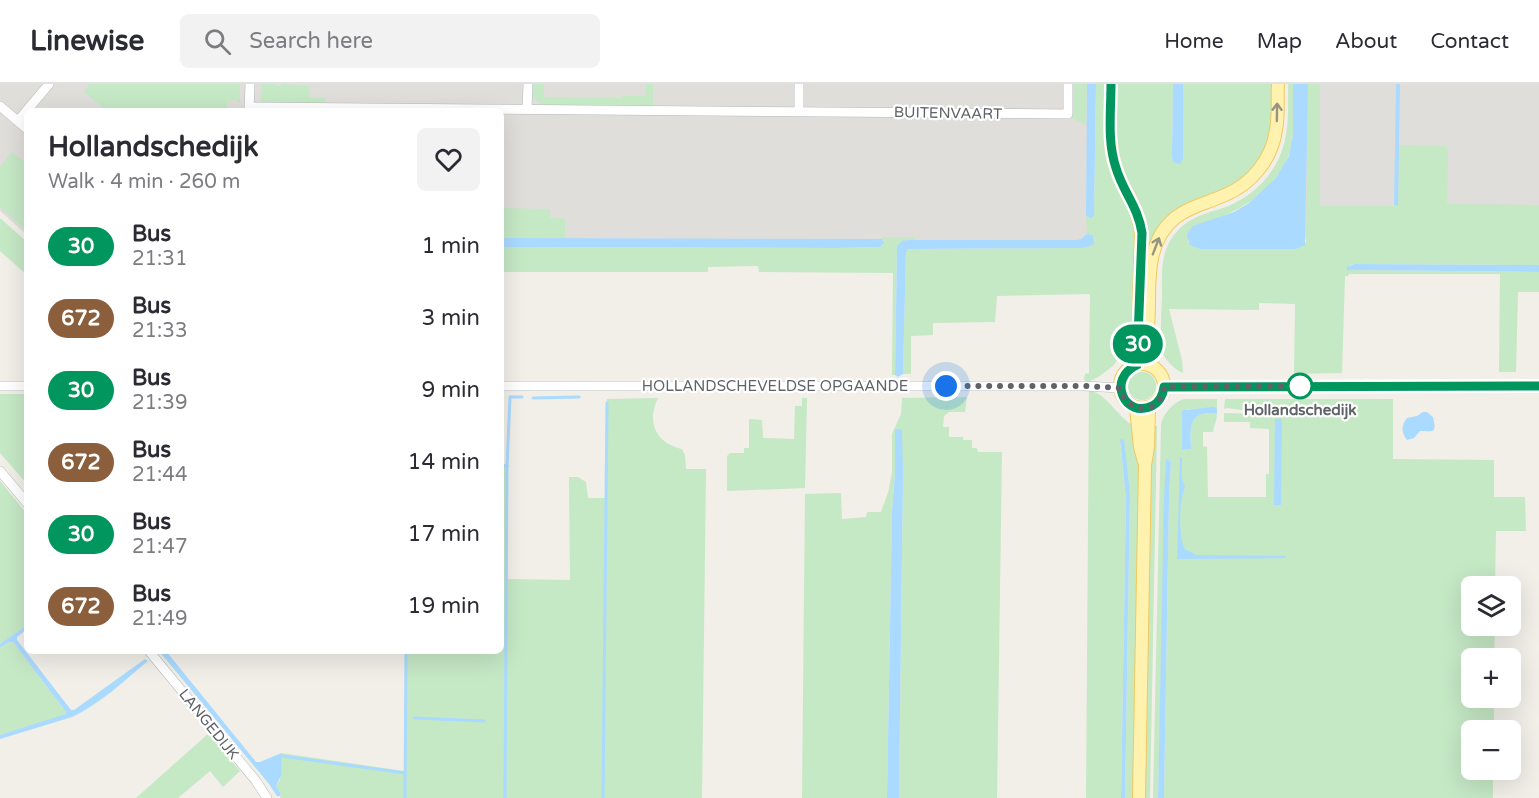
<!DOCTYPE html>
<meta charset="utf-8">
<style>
:root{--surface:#fff;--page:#f2f2f3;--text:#2b2b33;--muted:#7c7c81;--line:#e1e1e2}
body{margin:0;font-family:"Varela Round",sans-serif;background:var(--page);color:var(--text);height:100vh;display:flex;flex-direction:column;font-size:22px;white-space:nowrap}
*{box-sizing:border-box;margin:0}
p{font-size:20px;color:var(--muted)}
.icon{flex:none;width:33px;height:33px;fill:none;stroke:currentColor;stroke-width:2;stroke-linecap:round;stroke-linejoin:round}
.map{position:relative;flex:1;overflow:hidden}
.drawer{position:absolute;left:24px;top:24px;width:480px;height:546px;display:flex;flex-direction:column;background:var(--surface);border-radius:9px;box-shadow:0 6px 24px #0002}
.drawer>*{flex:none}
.badge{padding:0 12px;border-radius:20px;font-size:21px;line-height:39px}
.buttons{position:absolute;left:1461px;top:492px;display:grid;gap:12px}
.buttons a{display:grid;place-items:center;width:60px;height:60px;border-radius:9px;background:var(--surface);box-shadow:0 6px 24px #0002;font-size:30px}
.you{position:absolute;width:30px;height:30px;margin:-15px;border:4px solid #fff;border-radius:50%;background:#1a73e8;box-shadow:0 0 0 9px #1a73e833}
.map>.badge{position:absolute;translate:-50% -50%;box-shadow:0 0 0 3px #fff}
.round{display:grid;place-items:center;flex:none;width:63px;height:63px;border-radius:9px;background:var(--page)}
.summary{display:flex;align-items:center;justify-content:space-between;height:102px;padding:0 24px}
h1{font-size:28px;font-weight:800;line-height:45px}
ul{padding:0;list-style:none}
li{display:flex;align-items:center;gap:18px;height:72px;padding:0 24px}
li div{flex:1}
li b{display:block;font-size:22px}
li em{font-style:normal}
li .badge{min-width:66px;font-weight:700;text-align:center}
header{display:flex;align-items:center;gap:36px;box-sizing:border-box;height:84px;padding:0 30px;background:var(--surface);border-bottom:2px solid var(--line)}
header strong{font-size:28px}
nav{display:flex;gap:33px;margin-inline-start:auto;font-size:21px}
.search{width:420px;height:54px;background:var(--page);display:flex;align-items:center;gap:15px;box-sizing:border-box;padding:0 21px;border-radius:9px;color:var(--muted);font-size:22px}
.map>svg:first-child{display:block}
.industrial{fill:#e0deda}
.green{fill:#c5e8c5}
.water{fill:#aadaff}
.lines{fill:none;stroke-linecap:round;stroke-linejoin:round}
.stream{stroke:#aadaff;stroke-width:3}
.minor-casing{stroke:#b5b8bc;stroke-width:10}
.major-casing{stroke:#f2c960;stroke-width:14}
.minor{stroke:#fff;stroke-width:9}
.major{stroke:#fff2af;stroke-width:12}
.oneway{stroke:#979581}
.line-casing{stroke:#fff;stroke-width:14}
.line{stroke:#00965e;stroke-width:9}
.walk{stroke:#5f6368;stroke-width:6;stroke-dasharray:0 10.8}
.stop-dot{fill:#fff;stroke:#00965e;stroke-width:3}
.labels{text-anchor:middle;stroke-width:4.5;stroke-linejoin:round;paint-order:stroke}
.street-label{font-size:15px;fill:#5f6368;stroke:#fff}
.stop-label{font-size:15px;font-weight:bold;fill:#5f6368;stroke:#fff}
</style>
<header>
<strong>Linewise</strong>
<div class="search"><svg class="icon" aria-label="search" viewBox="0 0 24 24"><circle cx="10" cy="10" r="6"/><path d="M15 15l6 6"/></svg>Search here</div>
<nav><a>Home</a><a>Map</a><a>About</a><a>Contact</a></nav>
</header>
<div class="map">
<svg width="1539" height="714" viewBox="0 0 1539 714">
<rect width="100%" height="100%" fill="#f1efe8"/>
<g class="industrial">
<polygon points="0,0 1091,0 1091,159 501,159 501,27 27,27 27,151 0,127"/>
<polygon points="1300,0 1539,0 1539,185 1298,154"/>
</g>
<g class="green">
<polygon points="87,0 240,0 240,19 237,18 236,16 227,17 227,27 100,27 103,23 84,8 89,2"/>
<polygon points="262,0 275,0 275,2 282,2 282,0 309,2 310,14 326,14 325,17 321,19 266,18 261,17"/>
<path d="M532 0H544V13L621 14V12H645L646 0H653V22L545 21C534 18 532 11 532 0Z"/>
<polygon points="1072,0 1087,0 1086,41 1072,34"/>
<path d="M1096 0H1108L1107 51 1136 138 1132 264C1123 267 1119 275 1113 282 1105 288 1096 296 1086 298L1084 295 1085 290 1089 289 1090 210 997 212 995 238 933 239V251L911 252V290H903L906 169 908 165 1083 164 1094 153 1091 150H1087L1086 132 1088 134 1094 132Z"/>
<polygon points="1114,0 1173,0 1172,58 1183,75 1183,0 1274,0 1273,44 1262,76 1234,103 1196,118 1148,172 1144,171 1114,60"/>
<path d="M1288 0H1293C1293 20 1296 55 1288 73 1270 117 1227 130 1188 148V158L1200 165H1296L1306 158 1308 0H1320V122H1395L1398 119 1399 61 1445 62 1448 65 1447 120 1539 121V181L1354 180 1350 181 1347 186 1539 188V208H1518L1516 288H1499L1500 190H1349L1348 192H1345L1342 289 1294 290 1295 220 1259 219V226L1169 225 1182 276 1183 289C1173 285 1164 274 1160 264 1161 247 1161 230 1162 213 1162 195 1160 176 1169 159 1181 137 1197 132 1220 125 1254 114 1281 86 1286 50 1289 34 1288 17 1288 0Z"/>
<polygon points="12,68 27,80 27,147 0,123 0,83"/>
<polygon points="501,124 550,125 550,134 565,134 565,154 501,154"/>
<polygon points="0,134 27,158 27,191 0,167"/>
<polygon points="882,153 915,153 915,156 909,156 897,163 895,291 892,291 893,189 759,188 758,182 708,183 708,188 501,188 501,163 838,164 880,163 884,157 882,155"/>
<circle cx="1142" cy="302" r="14"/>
<path d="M1089 306C1109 311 1118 335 1136 343L1139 397 1134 714H1125L1130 411 1120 356 1126 415 1121 714H1086Z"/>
<polygon points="0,310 27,310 27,400 0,369"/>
<polygon points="967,313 965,328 949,328 944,332 943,343 949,343 949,353 963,353 963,356 972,356 972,364 977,364 978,368 1002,368 997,714 899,714 903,388 895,347 895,388 892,428 887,714 802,714 805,410 841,409 842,435 866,433 867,428 881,428 888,409 892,388 892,350 901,330 902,314"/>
<path d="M658 314C646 338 656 359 682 365L685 371 686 385H706L702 714H280L281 710 276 702 280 696 282 672 279 670 281 669 404 687 405 567H501V381L507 382 505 495 570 496 569 393H578L586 398 588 414H605L607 315Z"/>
<polygon points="802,314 807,314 805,404 727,407 727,372 730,369 744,369 744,364 749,364 749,335 762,336 763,354 794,355 795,322 802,322"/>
<path d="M1185 315H1217V325L1215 324 1186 325 1183 365 1191 364C1191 353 1187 333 1202 330 1206 329 1212 329 1217 329 1217 337 1214 341 1213 348H1203V362L1207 363 1208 413H1266V390H1269V345L1250 344V338H1224V329L1270 330 1227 324 1224 325 1225 315H1393V375L1494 376V413H1525L1526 447H1496L1495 502H1472V542H1495L1494 574H1472V614H1494V646H1472V686H1493V714H1164L1169 414 1171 378 1166 376 1158 714H1153L1161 341C1163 330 1174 317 1185 315Z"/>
<polygon points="1152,342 1157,342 1150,714 1145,714"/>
<polygon points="0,397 27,430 27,541 0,560"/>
<polygon points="13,558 66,628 66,631 0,651 0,564 7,559"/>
<polygon points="208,650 240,687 223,703 210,687 178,714 136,714"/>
</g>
<g class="water">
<polygon points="1087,0 1096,0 1094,132 1091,134 1086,132"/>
<polygon points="1173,0 1183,0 1183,75 1180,80 1173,78 1172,71"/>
<polygon points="1293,0 1308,0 1305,161 1296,165 1200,165 1190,161 1187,153 1188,148 1193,142 1234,128 1249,119 1276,94 1289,72 1293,51"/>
<polygon points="1396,0 1400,0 1398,122 1394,121"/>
<polygon points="1087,150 1093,151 1094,158 1093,161 1083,164 908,165 906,169 903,290 898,293 895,291 897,162 902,157 909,156 1076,156 1081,155"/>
<polygon points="501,154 882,155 884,159 880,163 838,164 501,163"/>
<polygon points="1354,180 1539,181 1539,188 1347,186 1347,183"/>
<path d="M1214 323 1217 325V329C1212 329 1206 329 1202 330 1187 334 1191 354 1191 365H1182V328L1183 326Z"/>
<path d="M1423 328H1427L1433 333C1437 350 1434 347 1420 347L1414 354 1407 356C1401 349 1401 341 1407 334L1417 332Z"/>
<polygon points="1275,335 1282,335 1281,421 1274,421"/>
<polygon points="897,345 902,346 903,388 899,714 887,714 892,428 895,388 895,347"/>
<polygon points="1120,355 1124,356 1130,411 1125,714 1121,714 1126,415"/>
<path d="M1182 373V394L1185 403C1179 415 1178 453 1185 465L1196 471 1284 472 1287 473 1286 474 1177 475 1180 374Z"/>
<polygon points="1167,375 1171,378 1169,414 1164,714 1158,714 1164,413 1166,376"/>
<path d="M27 541V545L17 553V556L71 626H74L145 575 148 577C124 597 100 620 72 633L0 655V651L66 630V628L13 558 7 559 0 564V560Z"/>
<polygon points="159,567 166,567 256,678 260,678 279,670 282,670 281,692 276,702 281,710 280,712 277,712 269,700"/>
</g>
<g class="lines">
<g class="stream">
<polyline points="533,314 579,313"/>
<polyline points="501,381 507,382 505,714"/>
<polyline points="507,382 510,313 522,313"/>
<polyline points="415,634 484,637"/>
<polyline points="282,672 405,689"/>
<polyline points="405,714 406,567"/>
<polyline points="603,714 607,319"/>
</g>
<defs>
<g id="minor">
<polyline points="0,22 27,45"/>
<polyline points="250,23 1068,30 1068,0"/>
<polyline points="527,25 528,0"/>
<polyline points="249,27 250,0"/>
<polyline points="799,27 799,0"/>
<polyline points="18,37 49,0"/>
<polyline points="0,302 27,302"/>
<polyline points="501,302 1085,302 1120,304"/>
<polyline points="1164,303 1539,302"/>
<polyline points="0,387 27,419"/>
<polyline points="149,567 256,697 267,714"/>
</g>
<g id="major">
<path d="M1111 0C1111 27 1107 58 1116 84 1123 108 1139 123 1141 149L1137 281"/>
<circle cx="1142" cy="302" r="22"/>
<path d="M1151 282C1147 262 1148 243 1149 223 1149 191 1148 156 1175 134 1190 122 1208 119 1225 111 1252 100 1272 75 1276 46 1279 31 1277 15 1278 0"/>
<polyline points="1136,324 1140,363 1144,377"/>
<polyline points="1139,714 1145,381 1148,363 1149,323"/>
</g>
</defs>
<use href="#minor" class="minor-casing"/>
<use href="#major" class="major-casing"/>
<use href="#minor" class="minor"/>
<use href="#major" class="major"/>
</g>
<defs><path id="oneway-shaft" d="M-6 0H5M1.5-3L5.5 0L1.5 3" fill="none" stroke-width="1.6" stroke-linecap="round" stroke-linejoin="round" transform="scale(1.5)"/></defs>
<g class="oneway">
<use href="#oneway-shaft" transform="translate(1277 28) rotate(-89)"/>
<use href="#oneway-shaft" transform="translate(1156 162) rotate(-69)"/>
</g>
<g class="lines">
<defs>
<path id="line" d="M1111 0C1111 27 1107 58 1116 84 1123 108 1138 122 1142 149L1137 281C1106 295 1125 335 1152 322 1160 318 1163 311 1164 303L1539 302"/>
</defs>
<use href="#line" class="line-casing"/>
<use href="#line" class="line"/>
<path class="walk" d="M946 302H1085L1120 304C1126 331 1161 331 1164 303L1300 302"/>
</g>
<circle class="stop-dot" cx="1300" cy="302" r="12"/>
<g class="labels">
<g class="street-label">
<text transform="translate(948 29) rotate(1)" y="5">BUITENVAART</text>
<text x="775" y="307">HOLLANDSCHEVELDSE OPGAANDE</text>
<text transform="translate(209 640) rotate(51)" y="5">LANGEDIJK</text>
</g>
<g class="stop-label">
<text x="1300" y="331">Hollandschedijk</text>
</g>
</g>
</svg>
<div class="buttons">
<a><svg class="icon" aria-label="layers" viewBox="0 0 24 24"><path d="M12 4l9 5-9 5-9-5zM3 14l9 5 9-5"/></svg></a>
<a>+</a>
<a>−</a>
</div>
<div class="you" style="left:946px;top:302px"></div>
<b class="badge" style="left:1138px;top:260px;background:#00965e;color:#fff">30</b>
<section class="drawer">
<div class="summary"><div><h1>Hollandschedijk</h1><p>Walk · 4 min · 260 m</p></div><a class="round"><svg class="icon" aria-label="heart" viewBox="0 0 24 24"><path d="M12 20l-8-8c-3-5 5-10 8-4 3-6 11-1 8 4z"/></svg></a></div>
<ul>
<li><span class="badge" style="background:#00965e;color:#fff">30</span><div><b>Bus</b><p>21:31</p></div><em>1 min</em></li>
<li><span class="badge" style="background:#8b5e3c;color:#fff">672</span><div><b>Bus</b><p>21:33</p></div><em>3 min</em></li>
<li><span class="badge" style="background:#00965e;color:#fff">30</span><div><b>Bus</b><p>21:39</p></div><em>9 min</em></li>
<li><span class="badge" style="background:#8b5e3c;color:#fff">672</span><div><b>Bus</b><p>21:44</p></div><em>14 min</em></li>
<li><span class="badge" style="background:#00965e;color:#fff">30</span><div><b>Bus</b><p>21:47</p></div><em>17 min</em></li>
<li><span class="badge" style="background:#8b5e3c;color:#fff">672</span><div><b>Bus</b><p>21:49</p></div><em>19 min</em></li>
</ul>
</section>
</div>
